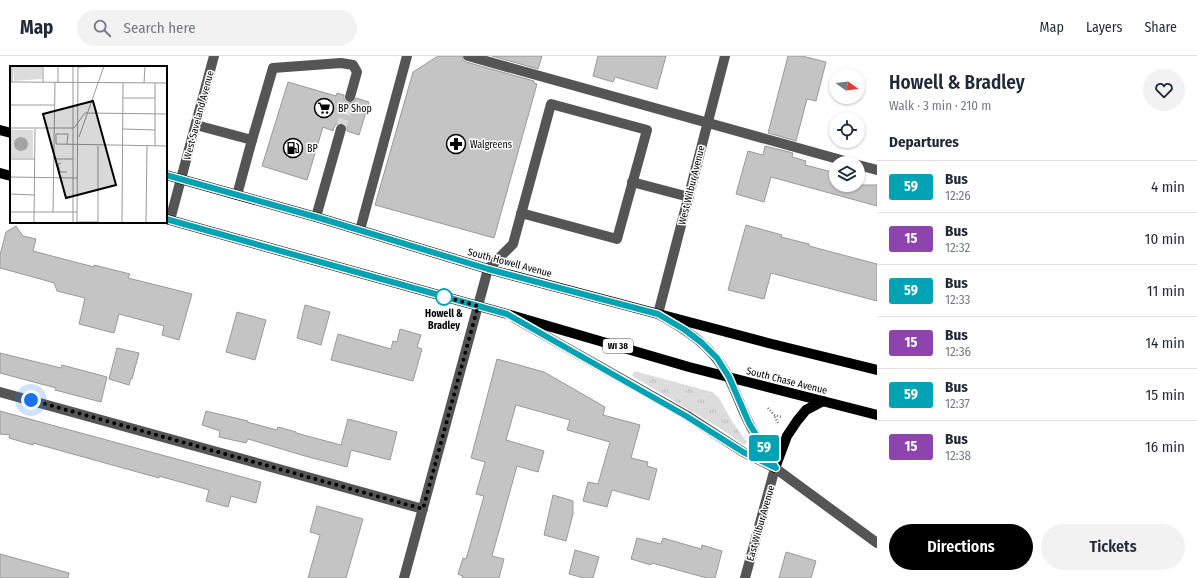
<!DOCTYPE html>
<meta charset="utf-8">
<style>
:root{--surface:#fff;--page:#f2f2f3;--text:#1f2937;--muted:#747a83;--line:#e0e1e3;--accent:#000}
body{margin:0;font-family:"Fira Sans Condensed",sans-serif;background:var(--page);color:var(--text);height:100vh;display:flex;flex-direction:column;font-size:15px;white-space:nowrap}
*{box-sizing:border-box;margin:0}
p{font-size:13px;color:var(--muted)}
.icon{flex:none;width:22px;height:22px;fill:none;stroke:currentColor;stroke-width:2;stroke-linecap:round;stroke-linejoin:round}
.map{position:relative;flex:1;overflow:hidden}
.sheet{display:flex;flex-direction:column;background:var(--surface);width:320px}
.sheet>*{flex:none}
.badge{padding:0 8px;border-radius:3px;font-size:14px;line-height:26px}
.needle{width:26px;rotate:105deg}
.buttons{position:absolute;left:829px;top:12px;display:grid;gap:8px}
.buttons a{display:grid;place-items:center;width:36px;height:36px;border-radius:50%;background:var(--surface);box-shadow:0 1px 3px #0004;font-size:20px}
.you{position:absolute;width:20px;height:20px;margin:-10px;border:3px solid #fff;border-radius:50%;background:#1a73e8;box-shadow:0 0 0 6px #1a73e833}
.map>.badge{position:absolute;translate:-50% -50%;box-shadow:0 0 0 2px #fff}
h2{padding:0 12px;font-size:15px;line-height:36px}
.round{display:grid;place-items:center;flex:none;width:42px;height:42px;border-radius:21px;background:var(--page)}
.overview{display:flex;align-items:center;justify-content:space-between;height:68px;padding:0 12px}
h1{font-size:19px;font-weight:600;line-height:30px}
.action{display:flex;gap:8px;margin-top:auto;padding:8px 12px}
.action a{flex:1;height:46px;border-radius:24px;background:var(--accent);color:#fff;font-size:16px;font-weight:600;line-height:46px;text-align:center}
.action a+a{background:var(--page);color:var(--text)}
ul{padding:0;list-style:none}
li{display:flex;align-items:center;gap:12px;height:52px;padding:0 12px;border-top:1px solid var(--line)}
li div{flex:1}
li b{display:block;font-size:15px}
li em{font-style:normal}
li .badge{min-width:44px;font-weight:700;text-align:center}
header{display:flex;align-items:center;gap:24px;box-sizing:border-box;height:56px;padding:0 20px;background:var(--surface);border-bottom:1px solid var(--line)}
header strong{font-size:19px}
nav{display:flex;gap:22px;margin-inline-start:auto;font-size:14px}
.search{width:280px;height:36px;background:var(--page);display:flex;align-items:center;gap:10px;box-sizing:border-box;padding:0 14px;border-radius:22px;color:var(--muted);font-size:15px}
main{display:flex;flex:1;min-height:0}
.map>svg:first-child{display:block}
.grass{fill:url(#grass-tufts)}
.building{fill:#c4c4c4;stroke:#999}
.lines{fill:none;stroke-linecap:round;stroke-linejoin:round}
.minor-tunnel{stroke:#d9d9d9;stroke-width:10;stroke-dasharray:10 5;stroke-linecap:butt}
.path{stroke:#777;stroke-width:2.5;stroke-dasharray:1 2;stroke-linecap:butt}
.minor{stroke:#555;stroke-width:10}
.major{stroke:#000;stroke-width:10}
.line-casing{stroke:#fff;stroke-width:9}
.line{stroke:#00a3b4;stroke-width:6}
.walk{stroke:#000;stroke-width:4;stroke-dasharray:0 7.2}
.stop-dot{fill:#fff;stroke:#00a3b4;stroke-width:2}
.labels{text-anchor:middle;stroke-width:3;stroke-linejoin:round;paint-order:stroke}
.shield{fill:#fff;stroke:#4c4c4c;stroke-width:1}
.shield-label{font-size:9px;font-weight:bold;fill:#000}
.poi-label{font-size:10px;fill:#000;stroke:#fff;text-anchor:start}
.street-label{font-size:10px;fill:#000;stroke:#fff}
.stop-label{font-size:10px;font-weight:bold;fill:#000;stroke:#fff}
.inset-road{fill:none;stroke:#999;stroke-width:1}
.view{fill:#000;fill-opacity:0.15;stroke:#000;stroke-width:2}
.inset-edge{fill:none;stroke:#000;stroke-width:2}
</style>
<header>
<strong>Map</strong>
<div class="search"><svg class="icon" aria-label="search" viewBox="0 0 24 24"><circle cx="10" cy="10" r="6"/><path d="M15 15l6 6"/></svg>Search here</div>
<nav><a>Map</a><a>Layers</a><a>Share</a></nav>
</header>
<main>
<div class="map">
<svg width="877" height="522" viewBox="0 0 877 522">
<defs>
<pattern id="grass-tufts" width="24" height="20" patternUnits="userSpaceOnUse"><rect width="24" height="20" fill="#dcdcdc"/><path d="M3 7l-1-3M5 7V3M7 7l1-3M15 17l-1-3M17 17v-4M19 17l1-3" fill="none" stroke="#bbb"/></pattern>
</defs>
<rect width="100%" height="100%" fill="#fff"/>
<polygon class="grass" points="634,315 712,336 719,342 733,367 747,386 744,389 721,373 632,320"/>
<g class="building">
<polygon points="438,0 462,0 463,4 466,6 534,25 534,27 537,28 494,182 375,149 413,16"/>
<polygon points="492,0 542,0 538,13"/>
<polygon points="598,0 666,0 657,33 615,21 613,26 593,20"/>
<polygon points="788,0 802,0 826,6 816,45 807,43 796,85 768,77"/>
<polygon points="288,26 336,40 337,37 344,39 344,43 346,46 349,47 354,46 356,42 369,46 359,79 347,75 347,71 345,68 342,67 337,68 334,71 333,75 323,71 307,124 262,110"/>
<polygon points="765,90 793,97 792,101 806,105 805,109 836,117 836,129 877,129 877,150 771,121 764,146 736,138 748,95 763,99"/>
<polygon points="746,169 782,179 781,181 809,188 809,190 877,208 877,245 771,217 764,243 728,234"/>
<polygon points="16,170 23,180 36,183 33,195 94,211 94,209 130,218 128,222 192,238 179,284 162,279 164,270 119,258 114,277 79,268 85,242 57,235 54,227 44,224 0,212 0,199 6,176"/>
<polygon points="305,249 330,256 321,289 297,282"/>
<polygon points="237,256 266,264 255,304 226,296"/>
<polygon points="400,273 421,279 417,291 422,293 413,325 331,304 338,278 391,293 393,285 397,286"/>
<polygon points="117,292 139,297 132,323 131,322 129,329 109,323"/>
<polygon points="0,297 61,312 62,309 107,321 101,346 55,334 56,332 0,317"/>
<polygon points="497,303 544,316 605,351 603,359 640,369 631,402 648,406 647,410 657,413 649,444 612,434 607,451 583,445 588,426 598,428 610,386 567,374 570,364 516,349 506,384 544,395 538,416 517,410 492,500 504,503 499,522 462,522 463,520 458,518 463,502 466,503 469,493 484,440 476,438 485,406 471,402"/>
<polygon points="0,355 261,426 256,447 231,440 228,451 206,445 209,434 159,420 159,422 33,387 33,389 9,382 10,379 0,378"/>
<polygon points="206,355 248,365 247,366 277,374 278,371 296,376 296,377 341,389 348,363 397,376 390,404 351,394 347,411 305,400 248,383 246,387 219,381 220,375 202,369"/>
<polygon points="553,439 573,445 573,458 566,485 544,479"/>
<polygon points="317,450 363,463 346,522 308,522 320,479 310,476"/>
<polygon points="637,482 661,488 663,482 701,493 702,489 722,495 715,522 707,522 652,507 651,509 631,503"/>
<polygon points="575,494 599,501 593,522 584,522 569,518"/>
<polygon points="786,496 816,505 811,522 779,522"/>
<polygon points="0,498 69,517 68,522 0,522"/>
</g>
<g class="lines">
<polyline class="minor-tunnel" points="341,73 350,41"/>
<g class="path">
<polyline points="768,352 774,359"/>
<polyline points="778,367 774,359 782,361"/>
</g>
<g class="minor">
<polyline points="468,0 852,107"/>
<path d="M725 0 658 258C679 270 700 282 716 302 732 321 738 346 749 367 757 383 767 397 775 412"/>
<polyline points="196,69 252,84 237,139"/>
<polyline points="252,84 273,12 341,7 353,9 357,16 350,41"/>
<polyline points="858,109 877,114"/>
<polyline points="632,126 689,141"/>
<polyline points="316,161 341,73"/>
<polyline points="170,164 214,0"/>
<polyline points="360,174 407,0"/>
<polyline points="514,262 686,359 743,396 775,412 877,487"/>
<polyline points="0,336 423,453"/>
<polyline points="404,522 488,213 513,188 551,48 647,74 617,183 521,157"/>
<polyline points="745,522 775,412"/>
</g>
<g class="major">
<polyline points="0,74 11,77"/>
<polyline points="0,117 11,120"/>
<polyline points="166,119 316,161 488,213 768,287 877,314"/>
<polyline points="166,163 507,258 689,311 877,359"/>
<polyline points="775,412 787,380 797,365 806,354 823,345"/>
</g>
</g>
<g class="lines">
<defs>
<polyline id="line" points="166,119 316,161 488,213 658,258 685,274 702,287 717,302 729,321 749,367 776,412 743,396 686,360 507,258 166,163"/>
</defs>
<use href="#line" class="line-casing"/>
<use href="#line" class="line"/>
<polyline class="walk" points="31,344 423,453 478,250 438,239 444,241"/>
</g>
<defs>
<symbol id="supermarket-ring" viewBox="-11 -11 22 22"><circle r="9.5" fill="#fff" stroke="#000" stroke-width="1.5"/><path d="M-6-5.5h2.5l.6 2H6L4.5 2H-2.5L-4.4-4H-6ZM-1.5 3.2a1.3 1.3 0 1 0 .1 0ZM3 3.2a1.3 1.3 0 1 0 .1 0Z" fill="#000"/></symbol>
<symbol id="pharmacy-ring" viewBox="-11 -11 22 22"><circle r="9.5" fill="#fff" stroke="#000" stroke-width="1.5"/><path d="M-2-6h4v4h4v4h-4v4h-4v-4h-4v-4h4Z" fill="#000"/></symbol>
<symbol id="fuel-ring" viewBox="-11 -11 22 22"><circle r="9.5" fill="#fff" stroke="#000" stroke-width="1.5"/><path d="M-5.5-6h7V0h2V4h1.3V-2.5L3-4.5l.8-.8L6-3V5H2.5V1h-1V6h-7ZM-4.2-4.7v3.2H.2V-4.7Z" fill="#000"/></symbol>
</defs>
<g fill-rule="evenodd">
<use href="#supermarket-ring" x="313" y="41" width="22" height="22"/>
<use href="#pharmacy-ring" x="445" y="77" width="22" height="22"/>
<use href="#fuel-ring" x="282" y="81" width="22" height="22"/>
</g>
<circle class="stop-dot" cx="444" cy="241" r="8"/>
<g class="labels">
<rect class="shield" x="603" y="283" width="30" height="14" rx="3"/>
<g class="shield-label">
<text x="618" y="293">WI 38</text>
</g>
<g class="poi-label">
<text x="338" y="56">BP Shop</text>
<text x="470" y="92">Walgreens</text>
<text x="307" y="96">BP</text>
</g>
<g class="street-label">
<text transform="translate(198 59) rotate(-75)" y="4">West Saveland Avenue</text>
<text transform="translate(691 129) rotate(-76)" y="4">West Wilbur Avenue</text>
<text transform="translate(510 206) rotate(15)" y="4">South Howell Avenue</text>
<text transform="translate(787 324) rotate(14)" y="4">South Chase Avenue</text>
<text transform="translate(760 467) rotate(-74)" y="4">East Wilbur Avenue</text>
</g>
<g class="stop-label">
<text x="444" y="261">Howell &amp;<tspan x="444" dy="12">Bradley</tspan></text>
</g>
</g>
<g transform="translate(10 10)">
<rect width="157" height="157" fill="#fff"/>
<path d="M3 0H32V13L4 15ZM0 64H23V92H0Z" fill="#dcdcdc"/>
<path d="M4 78a7 7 0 1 1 14 0a7 7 0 1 1-14 0Z" fill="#a3a3a3"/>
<path class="inset-road" d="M68 1 87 0M0 16 157 17M2 16V0M33 16V0M48 16V0M134 17 135 0M0 29V16M113 32H145M0 39H44M75 47 157 48M0 62H64L75 47M113 63 145 64M69 71 94 0M57 78 58 68H46V78L157 80M145 80V17M0 93H25M44 93H63M51 97 48 98 50 106H57M0 111 67 112M0 128 25 129M0 146H67M43 146 45 16M67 156H88M24 157 25 63M63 157V0M67 157 68 0M88 157V80M112 157 113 17M136 157 137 80"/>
<path class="view" d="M83 35 106 119 56 132 33 48Z"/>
<rect width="157" height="157" class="inset-edge"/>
</g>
</svg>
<div class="buttons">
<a><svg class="needle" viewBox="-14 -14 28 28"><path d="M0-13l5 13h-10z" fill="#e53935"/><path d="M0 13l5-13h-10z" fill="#747a83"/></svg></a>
<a><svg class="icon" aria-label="locate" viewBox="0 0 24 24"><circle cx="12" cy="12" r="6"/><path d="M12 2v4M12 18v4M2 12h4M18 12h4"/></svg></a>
<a><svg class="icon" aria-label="layers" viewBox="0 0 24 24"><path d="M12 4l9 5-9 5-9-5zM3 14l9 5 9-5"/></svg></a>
</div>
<div class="you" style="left:31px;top:344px"></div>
<b class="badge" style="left:764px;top:392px;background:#00a3b4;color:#fff">59</b>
</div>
<section class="sheet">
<div class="overview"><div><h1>Howell &amp; Bradley</h1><p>Walk · 3 min · 210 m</p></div><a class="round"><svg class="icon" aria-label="heart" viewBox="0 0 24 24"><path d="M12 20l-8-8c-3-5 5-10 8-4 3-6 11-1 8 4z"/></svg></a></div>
<h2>Departures</h2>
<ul>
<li><span class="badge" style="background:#00a3b4;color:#fff">59</span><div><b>Bus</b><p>12:26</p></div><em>4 min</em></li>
<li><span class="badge" style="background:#8e44ad;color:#fff">15</span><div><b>Bus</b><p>12:32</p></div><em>10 min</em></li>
<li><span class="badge" style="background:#00a3b4;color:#fff">59</span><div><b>Bus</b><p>12:33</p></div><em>11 min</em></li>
<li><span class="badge" style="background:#8e44ad;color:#fff">15</span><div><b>Bus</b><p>12:36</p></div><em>14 min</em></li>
<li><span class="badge" style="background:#00a3b4;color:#fff">59</span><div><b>Bus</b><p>12:37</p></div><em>15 min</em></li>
<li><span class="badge" style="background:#8e44ad;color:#fff">15</span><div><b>Bus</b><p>12:38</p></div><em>16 min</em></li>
</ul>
<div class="action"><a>Directions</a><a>Tickets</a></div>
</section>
</main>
